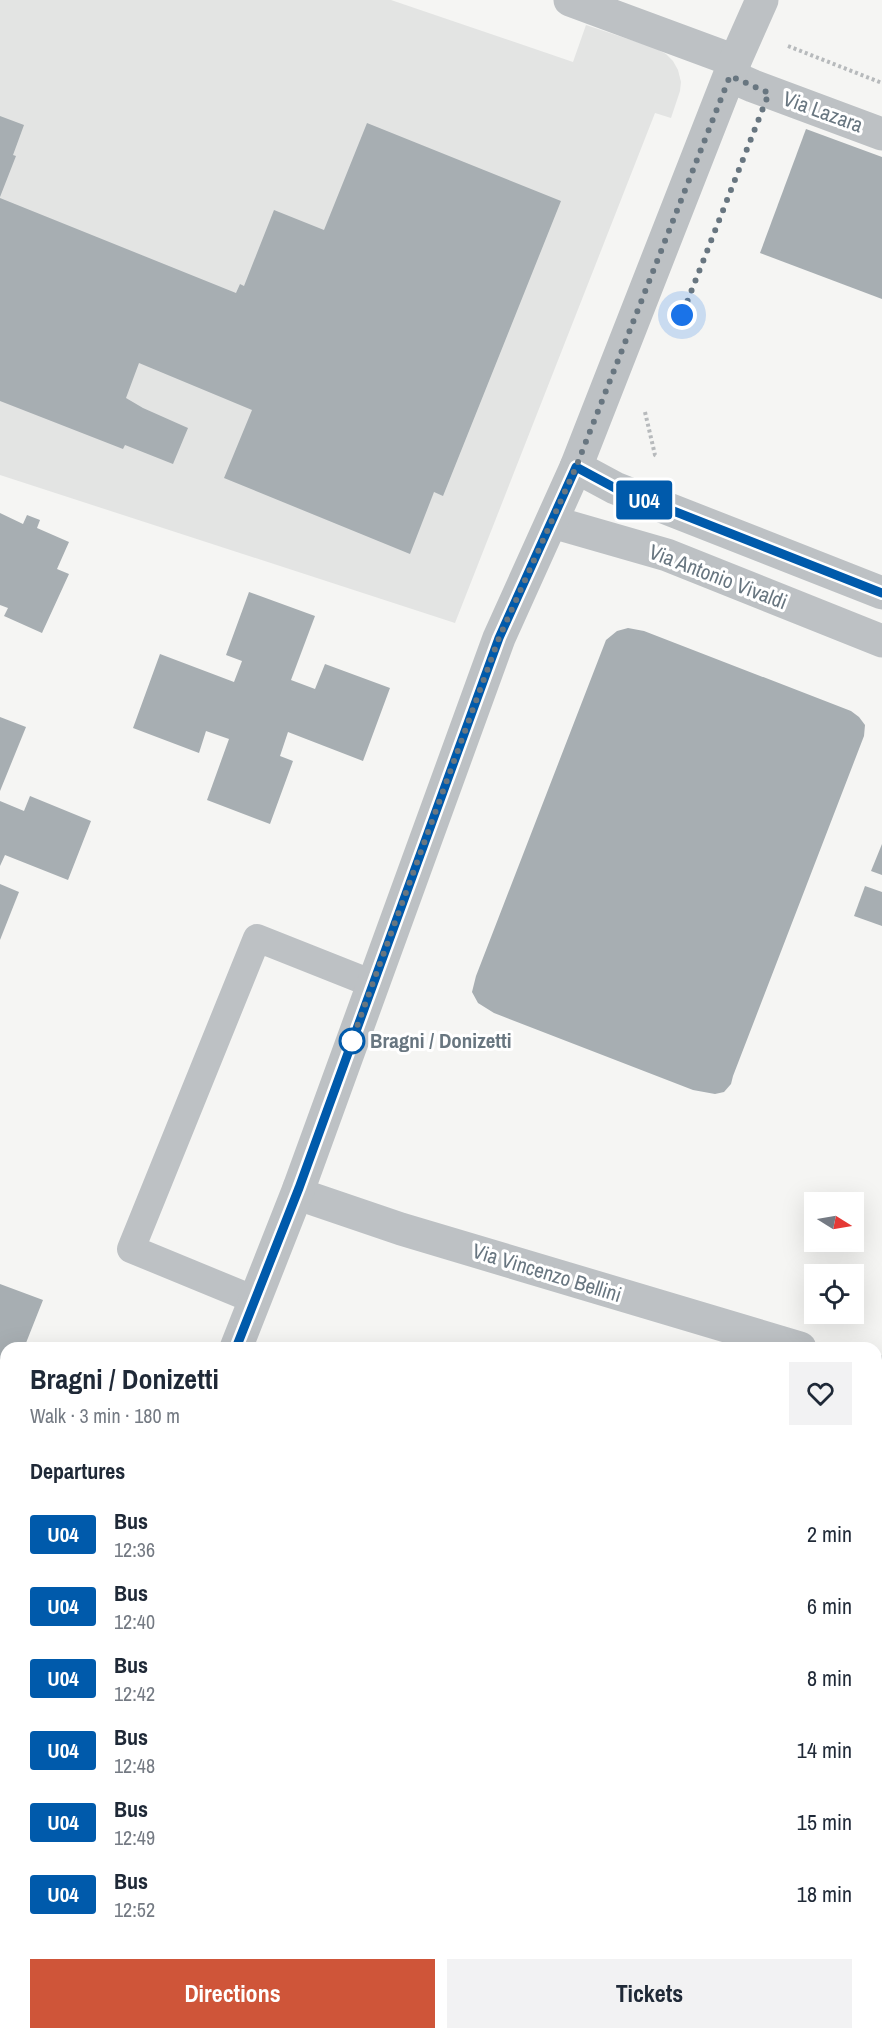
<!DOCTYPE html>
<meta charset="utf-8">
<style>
:root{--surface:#fff;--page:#f2f2f3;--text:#1f2937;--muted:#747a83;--accent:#cf5539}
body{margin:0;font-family:"Archivo Narrow",sans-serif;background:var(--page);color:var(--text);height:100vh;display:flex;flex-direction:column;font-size:22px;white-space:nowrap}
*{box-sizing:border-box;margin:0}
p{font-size:20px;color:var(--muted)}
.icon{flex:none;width:33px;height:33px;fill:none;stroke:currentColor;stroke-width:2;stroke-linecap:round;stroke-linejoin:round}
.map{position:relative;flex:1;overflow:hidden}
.sheet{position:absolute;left:0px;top:1342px;width:882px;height:698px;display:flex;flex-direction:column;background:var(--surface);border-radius:18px 18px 0 0;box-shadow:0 6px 24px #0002}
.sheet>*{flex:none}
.badge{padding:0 12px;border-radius:4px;font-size:21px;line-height:39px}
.needle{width:39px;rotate:101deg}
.controls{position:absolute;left:804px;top:1192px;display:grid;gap:12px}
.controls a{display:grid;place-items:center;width:60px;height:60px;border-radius:0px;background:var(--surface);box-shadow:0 6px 24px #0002;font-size:30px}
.you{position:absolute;width:30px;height:30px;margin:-15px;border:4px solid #fff;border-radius:50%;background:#1a73e8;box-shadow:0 0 0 9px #1a73e833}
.map>.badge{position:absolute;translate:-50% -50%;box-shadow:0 0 0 3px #fff}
h2{padding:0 30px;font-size:22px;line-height:54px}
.round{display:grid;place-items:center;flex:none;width:63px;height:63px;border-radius:0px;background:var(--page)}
.summary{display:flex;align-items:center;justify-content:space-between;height:102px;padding:0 30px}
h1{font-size:28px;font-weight:700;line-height:45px}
.cta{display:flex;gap:12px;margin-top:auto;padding:12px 30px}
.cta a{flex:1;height:69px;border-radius:0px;background:var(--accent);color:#fff;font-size:24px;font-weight:700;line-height:69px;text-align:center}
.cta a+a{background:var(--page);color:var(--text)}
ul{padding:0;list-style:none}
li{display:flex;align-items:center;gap:18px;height:72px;padding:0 30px}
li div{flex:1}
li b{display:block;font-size:22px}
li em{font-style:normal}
li .badge{min-width:66px;font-weight:700;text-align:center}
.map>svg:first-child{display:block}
.built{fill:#e3e4e3}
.building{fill:#a7aeb2}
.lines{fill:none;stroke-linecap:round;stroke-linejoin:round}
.path{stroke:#b7babc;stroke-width:4;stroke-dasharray:3 3;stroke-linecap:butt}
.service{stroke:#bdc1c4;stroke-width:28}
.minor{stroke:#bdc1c4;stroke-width:33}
.tertiary{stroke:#bdc1c4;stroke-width:33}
.line-casing{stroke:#fff;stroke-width:14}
.line{stroke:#005aab;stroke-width:9}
.walk{stroke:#687680;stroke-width:6;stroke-dasharray:0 10.8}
.stop-dot{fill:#fff;stroke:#005aab;stroke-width:3}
.labels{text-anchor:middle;stroke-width:6;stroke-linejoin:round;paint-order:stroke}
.street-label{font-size:21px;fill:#687680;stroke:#fff}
.stop-label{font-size:21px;font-weight:bold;fill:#687680;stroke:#fff;text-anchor:start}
</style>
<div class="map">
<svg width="882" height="2039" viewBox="0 0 882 2039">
<rect width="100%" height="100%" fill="#f5f5f3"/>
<polygon class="built" points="0,0 391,0 573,62 586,25 655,48 666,54 673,61 678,70 681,82 680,91 671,118 655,113 455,623 0,475"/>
<g class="building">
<polygon points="0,116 24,125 13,155 16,156 0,197"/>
<polygon points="367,123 561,201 443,496 434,492 410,554 224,478 252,410 139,363 126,398 143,408 188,428 173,464 125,445 123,449 0,401 0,198 236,293 240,284 244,286 274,210 324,230"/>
<polygon points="806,129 882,157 882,299 760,253"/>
<polygon points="0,513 23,524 27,515 40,520 37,528 69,542 57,569 69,574 42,633 4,616 8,608 0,605"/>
<polygon points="249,592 315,616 291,680 315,689 325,664 390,688 363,761 288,732 280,756 293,761 270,824 207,800 229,739 206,731 199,753 133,728 160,654 234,682 242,661 226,655"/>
<polygon points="628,628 644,631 851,711 859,717 865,725 864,736 733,1076 731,1084 724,1092 715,1094 693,1090 494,1013 478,1003 472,992 476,976 606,640 617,631"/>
<polygon points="0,717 26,727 0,791"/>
<polygon points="30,796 91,821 68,880 5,855 0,866 0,801 24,811"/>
<polygon points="882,844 882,875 871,871"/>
<polygon points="0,884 19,892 0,940"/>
<polygon points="865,886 882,892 882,926 854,916"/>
<polygon points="0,1284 43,1300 24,1348 6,1348 6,1498 3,1506 0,1505"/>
<polygon points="876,2020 882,2022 882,2039 745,2039 745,2037 737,2034 876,2034"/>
<polygon points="138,2034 261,2034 259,2039 150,2039"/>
<polygon points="307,2034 537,2034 549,2039 311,2039 306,2037"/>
</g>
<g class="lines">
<g class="path">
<polyline points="788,46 882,83"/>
<polyline points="645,412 655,455 657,456"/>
<polyline points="577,2034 578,2039"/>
</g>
<g class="service">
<polyline points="255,1300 131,1249 257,938 373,984"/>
<polyline points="0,1818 6,1816"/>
<polyline points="43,2034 58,2039"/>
</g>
<g class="minor">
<polyline points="570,0 735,61"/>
<polyline points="730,76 753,86 882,134"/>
<polyline points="299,1188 307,1197 401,1229 800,1348"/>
<polyline points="876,1371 882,1373"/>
<polyline points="0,1665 6,1666"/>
<polyline points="0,1721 6,1727"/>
<polyline points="876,1831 882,1832"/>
</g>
<g class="tertiary">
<polyline points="576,467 615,488 882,593"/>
<polyline points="552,522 667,555 882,641"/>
<polyline points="236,1348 299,1188 499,638 576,467 735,61 762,0"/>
<polyline points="0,1866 6,1858"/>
</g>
</g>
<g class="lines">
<defs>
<polyline id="line" points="236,1348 299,1188 499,638 576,467 615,488 882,593"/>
</defs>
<use href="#line" class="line-casing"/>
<use href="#line" class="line"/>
<polyline class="walk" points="352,1041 351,1043 499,638 576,467 730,76 769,93 682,315"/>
</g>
<circle class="stop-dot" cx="352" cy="1041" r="12"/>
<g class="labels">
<g class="street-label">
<text transform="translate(823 112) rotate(20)" y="7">Via Lazara</text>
<text transform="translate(718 577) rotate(21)" y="7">Via Antonio Vivaldi</text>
<text transform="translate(547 1273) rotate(17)" y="7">Via Vincenzo Bellini</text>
</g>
<g class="stop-label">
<text x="370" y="1048">Bragni / Donizetti</text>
</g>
</g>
</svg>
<div class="controls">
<a><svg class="needle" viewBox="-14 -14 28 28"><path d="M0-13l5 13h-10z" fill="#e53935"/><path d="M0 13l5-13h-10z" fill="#747a83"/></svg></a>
<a><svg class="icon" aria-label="locate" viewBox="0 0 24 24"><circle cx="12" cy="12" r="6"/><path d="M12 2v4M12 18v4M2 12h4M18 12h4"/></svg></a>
</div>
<div class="you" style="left:682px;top:315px"></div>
<b class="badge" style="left:644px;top:500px;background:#005aab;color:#fff">U04</b>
<section class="sheet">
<div class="summary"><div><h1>Bragni / Donizetti</h1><p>Walk · 3 min · 180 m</p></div><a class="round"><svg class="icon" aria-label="heart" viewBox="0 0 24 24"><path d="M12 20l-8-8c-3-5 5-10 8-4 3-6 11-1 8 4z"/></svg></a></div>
<h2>Departures</h2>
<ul>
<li><span class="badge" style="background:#005aab;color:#fff">U04</span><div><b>Bus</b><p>12:36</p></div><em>2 min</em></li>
<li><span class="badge" style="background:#005aab;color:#fff">U04</span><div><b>Bus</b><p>12:40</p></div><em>6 min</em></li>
<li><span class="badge" style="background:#005aab;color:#fff">U04</span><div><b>Bus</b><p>12:42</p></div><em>8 min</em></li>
<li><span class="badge" style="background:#005aab;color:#fff">U04</span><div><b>Bus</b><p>12:48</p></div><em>14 min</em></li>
<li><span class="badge" style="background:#005aab;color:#fff">U04</span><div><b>Bus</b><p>12:49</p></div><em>15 min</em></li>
<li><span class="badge" style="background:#005aab;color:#fff">U04</span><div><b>Bus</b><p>12:52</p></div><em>18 min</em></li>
</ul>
<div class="cta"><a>Directions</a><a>Tickets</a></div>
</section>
</div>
